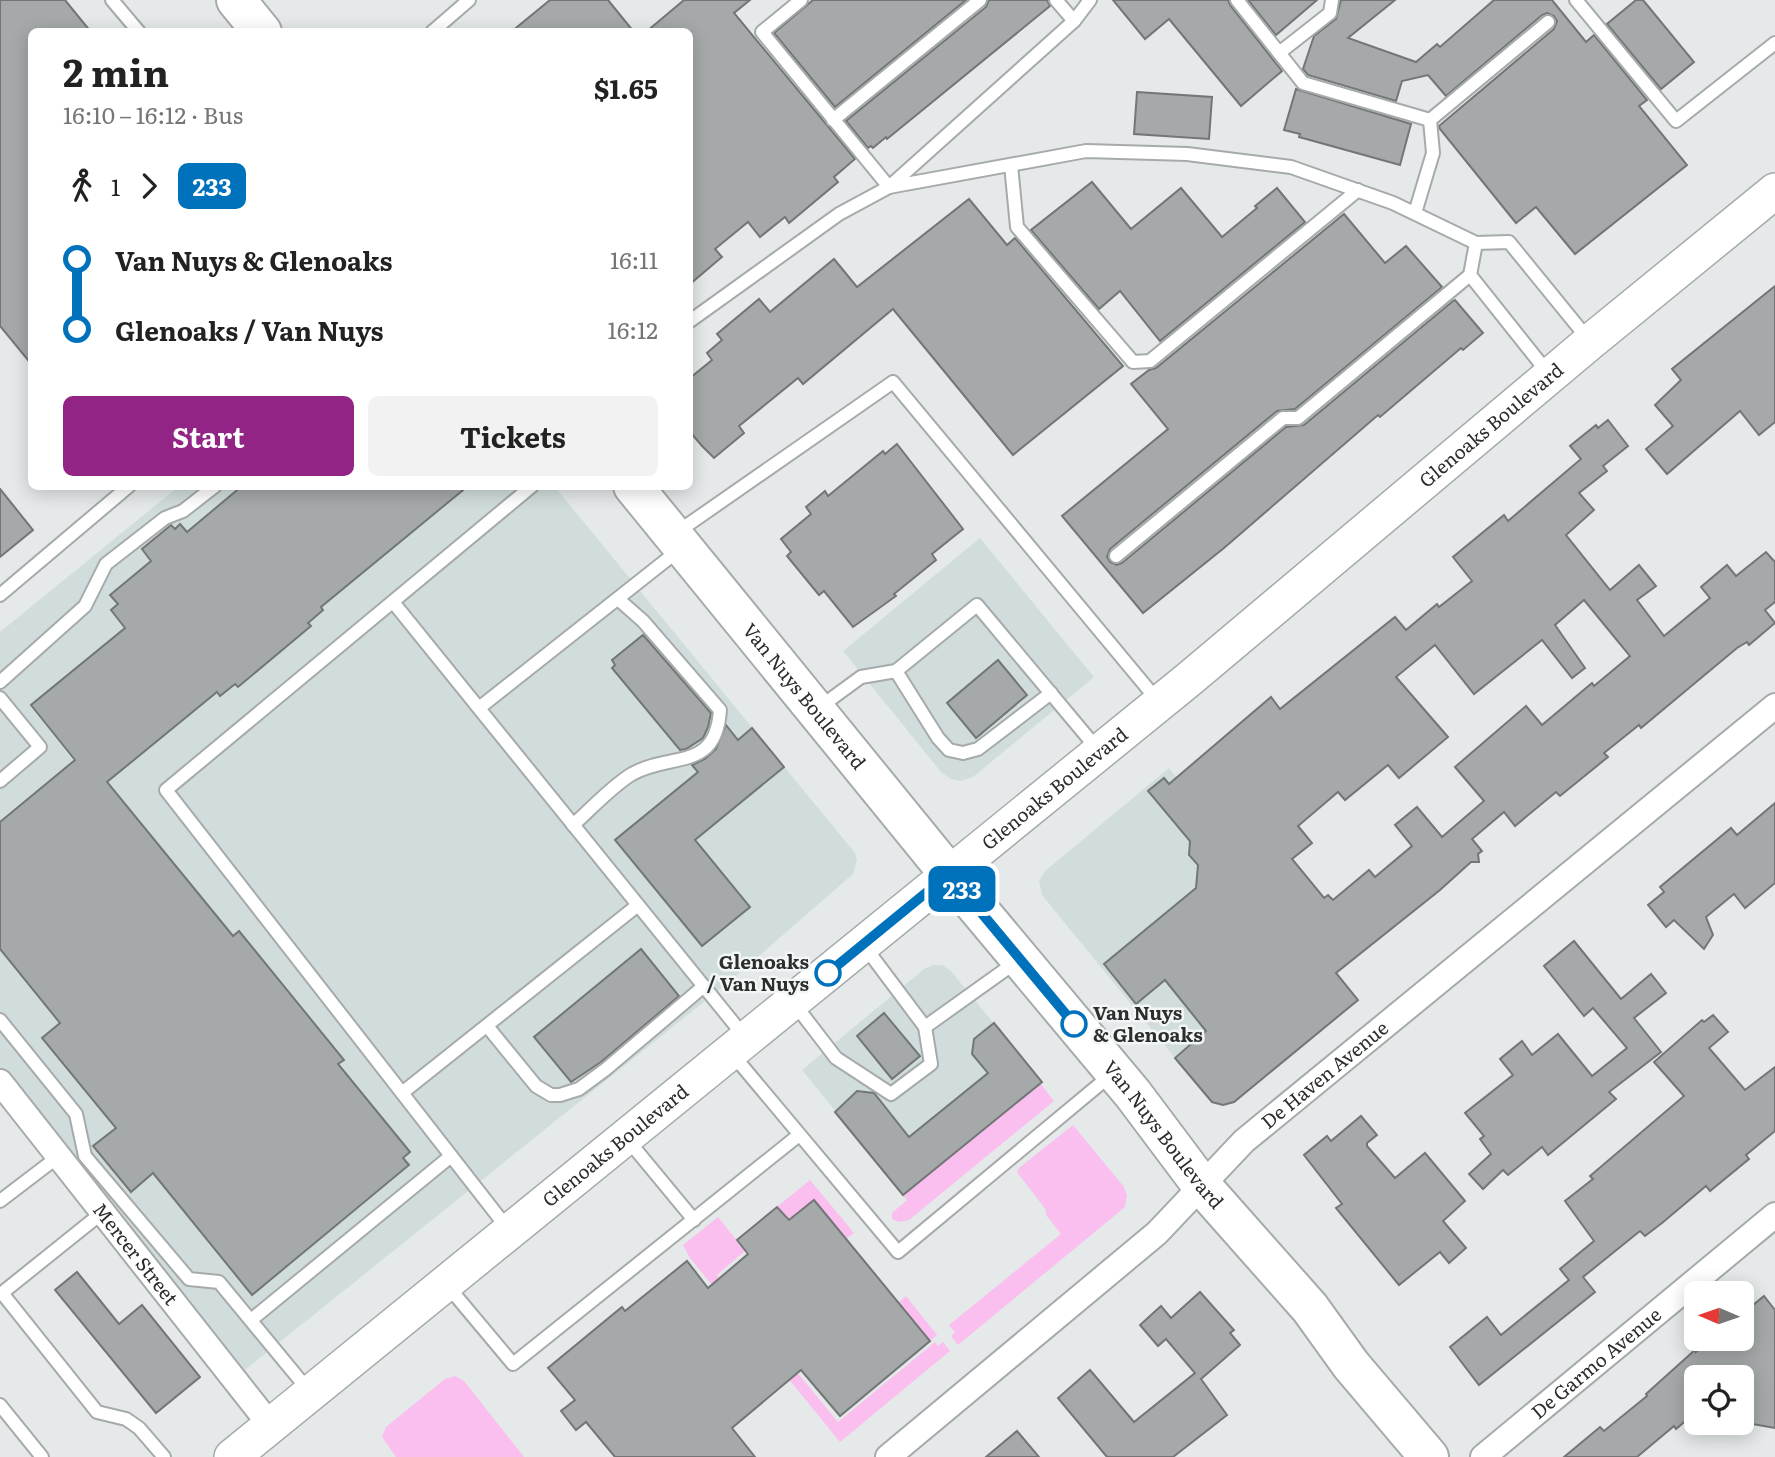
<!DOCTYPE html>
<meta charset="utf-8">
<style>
:root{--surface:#fff;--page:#f2f2f2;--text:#222;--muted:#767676;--accent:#922485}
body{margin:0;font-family:Literata,serif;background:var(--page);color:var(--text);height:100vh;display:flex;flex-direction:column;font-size:26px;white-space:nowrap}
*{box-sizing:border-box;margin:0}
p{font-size:23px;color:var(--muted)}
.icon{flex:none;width:38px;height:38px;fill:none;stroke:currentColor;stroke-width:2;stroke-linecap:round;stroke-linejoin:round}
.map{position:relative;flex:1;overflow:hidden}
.drawer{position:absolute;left:28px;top:28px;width:665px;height:462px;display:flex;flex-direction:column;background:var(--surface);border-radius:10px;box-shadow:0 4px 18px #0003}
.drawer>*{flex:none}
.badge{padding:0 14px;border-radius:10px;font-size:24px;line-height:46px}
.needle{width:46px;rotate:272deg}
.fabs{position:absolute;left:1684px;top:1281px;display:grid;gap:14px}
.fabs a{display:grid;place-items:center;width:70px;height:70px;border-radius:10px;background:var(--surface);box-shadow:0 4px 18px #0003;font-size:35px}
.map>.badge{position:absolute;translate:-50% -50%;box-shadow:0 0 0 4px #fff}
.legs{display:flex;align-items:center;gap:10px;height:77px;padding:0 35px;font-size:23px}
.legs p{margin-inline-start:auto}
.headline{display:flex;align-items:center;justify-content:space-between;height:119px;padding:0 35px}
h1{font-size:38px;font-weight:700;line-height:52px}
.action{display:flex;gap:14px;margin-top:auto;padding:14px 35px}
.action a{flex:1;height:80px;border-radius:10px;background:var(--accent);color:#fff;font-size:28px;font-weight:700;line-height:80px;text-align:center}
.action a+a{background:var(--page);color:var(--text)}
ul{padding:0 35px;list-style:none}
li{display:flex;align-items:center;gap:24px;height:70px;font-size:26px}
li i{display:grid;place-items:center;width:10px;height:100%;margin:0 9px;background:currentColor}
li i::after{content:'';width:18px;height:18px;margin:-9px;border:5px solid;border-radius:50%;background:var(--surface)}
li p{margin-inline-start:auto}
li:first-child i{background:linear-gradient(#0000 50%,currentColor 0)}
li:last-child i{background:linear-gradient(currentColor 50%,#0000 0)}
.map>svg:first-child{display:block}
.built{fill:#d1dddc}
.green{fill:#fabfef}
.building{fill:#a5a9a9;stroke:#737676;stroke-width:2;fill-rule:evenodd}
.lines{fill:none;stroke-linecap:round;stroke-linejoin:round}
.service-casing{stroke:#a6aaaa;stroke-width:16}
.minor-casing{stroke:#a6aaaa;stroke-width:28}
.secondary-casing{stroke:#a6aaaa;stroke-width:38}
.primary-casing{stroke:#a6aaaa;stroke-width:42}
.service{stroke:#fff;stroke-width:12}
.minor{stroke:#fff;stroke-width:24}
.secondary{stroke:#fff;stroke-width:35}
.primary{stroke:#fff;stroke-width:38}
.line-1-casing{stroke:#fff;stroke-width:16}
.line-1{stroke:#0072bc;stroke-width:10}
.stop-1-dot{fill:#fff;stroke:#0072bc;stroke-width:3.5}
.labels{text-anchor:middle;stroke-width:5;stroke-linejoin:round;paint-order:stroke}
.street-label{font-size:19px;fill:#2c2d2d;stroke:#f3f6f6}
.stop-label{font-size:19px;font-weight:bold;fill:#2c2d2d;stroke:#f3f6f6;text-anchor:end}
</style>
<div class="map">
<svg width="1775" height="1457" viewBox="0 0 1775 1457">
<rect width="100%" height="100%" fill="#e5e9e9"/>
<g class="built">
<polygon points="178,487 555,487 855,853 857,860 853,874 730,981 245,1370 0,1070 0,632"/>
<polygon points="980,538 1094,677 973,777 960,781 951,779 942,773 843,651"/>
<polygon points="1169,768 1312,944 1175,1058 1042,895 1039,881 1045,871"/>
<polygon points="933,965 942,965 950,970 1042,1082 903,1195 802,1070 924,969"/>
</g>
<g class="green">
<polygon points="1040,1083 1054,1101 909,1220 899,1222 892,1219 892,1213 907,1200 903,1195"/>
<polygon points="1073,1125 1124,1187 1127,1196 1125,1207 958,1345 951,1336 955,1332 949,1325 1061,1234 1046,1215 1046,1210 1017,1172 1019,1168"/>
<polygon points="810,1180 854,1233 846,1239 814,1200 789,1220 777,1207"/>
<polygon points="718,1217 745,1251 717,1275 838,1422 935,1342 938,1346 943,1342 950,1351 840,1442 690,1258 683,1245"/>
<polygon points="906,1296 937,1335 930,1341 898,1303"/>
<polygon points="455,1376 464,1381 524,1457 396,1457 382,1437 386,1427 445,1379"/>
</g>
<g class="building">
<polygon points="0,0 65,0 91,32 32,32 32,365 0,326"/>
<polygon points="550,0 608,0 634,32 511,32"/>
<polygon points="684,0 750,0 734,13 855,159 834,177 838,182 789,223 785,217 760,237 748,222 715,249 722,257 690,284 690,32 646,32"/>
<polygon points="813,0 966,0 835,107 774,33"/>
<polygon points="989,0 1047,0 1050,6 887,139 886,137 873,148 871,146 868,148 846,121 986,7"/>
<polygon points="1113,0 1228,0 1230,5 1282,71 1241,106 1169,19 1145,39"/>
<polygon points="1248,0 1317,0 1276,35"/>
<polygon points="1341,0 1395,0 1348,38 1416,62 1437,44 1440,47 1494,0 1552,0 1586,42 1594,35 1647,100 1639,106 1687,165 1575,254 1536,207 1516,223 1440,129 1439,126 1554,29 1557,21 1554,16 1547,13 1542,15 1446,96 1428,75 1402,81 1396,101 1308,75 1303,69 1314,36 1336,19"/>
<polygon points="1636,0 1643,0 1694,62 1661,89 1607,24"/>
<polygon points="1296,89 1411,124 1400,165 1299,137 1300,134 1284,130"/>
<polygon points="1137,92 1212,97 1209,139 1134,134"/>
<polygon points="1092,182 1131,229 1181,188 1222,237 1257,208 1255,206 1277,188 1305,222 1160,341 1120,291 1099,309 1031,230"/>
<polygon points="969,199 1007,245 1015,238 1123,366 1013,455 893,309 803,384 798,378 739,426 744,433 714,458 702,446 690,432 690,378 712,360 707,353 722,340 717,334 759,299 770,312 834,259 857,287"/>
<polygon points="1344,214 1385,263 1406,246 1442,287 1295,409 1277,411 1110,549 1107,557 1110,562 1117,565 1122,563 1286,427 1304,425 1453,301 1455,300 1483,333 1463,350 1461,348 1380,417 1378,415 1224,548 1143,613 1062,516 1168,429 1131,384 1149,370 1156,368"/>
<polygon points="1775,286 1775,422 1759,435 1740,411 1667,474 1646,449 1673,426 1655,405 1681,380 1672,369"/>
<path d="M1608 420 1628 446 1603 466 1607 471 1579 493 1594 510 1566 535 1610 590 1639 565 1656 586 1637 600 1664 636 1710 598 1701 587 1727 565 1736 576 1766 552 1775 562V602L1765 610 1775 623 1749 645 1747 642 1737 648 1641 728 1639 725 1604 753 1608 757 1560 796 1556 792 1515 826 1504 812 1472 839 1482 851 1478 854 1479 862H1471L1440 890 1336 973 1358 1000 1234 1102 1223 1105 1212 1102 1175 1058 1206 1031 1165 980 1136 1004 1104 964 1196 888 1198 865 1189 855 1190 841 1148 791 1164 778 1169 784 1271 697 1280 709 1395 617 1406 630 1437 604 1439 607 1472 581 1453 557 1504 515 1508 521 1581 459 1570 446 1596 425 1598 428ZM1584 600 1630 656 1594 686 1592 683 1542 725 1526 706 1455 767 1484 801 1442 837 1417 807 1395 825 1412 846 1375 877 1369 870 1333 900 1328 895 1324 898 1292 859 1312 843 1298 826 1338 792 1345 800 1388 765 1399 778 1448 737 1396 677 1435 645 1474 694 1542 640 1572 678 1585 668 1555 625Z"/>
<polygon points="897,444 963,529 932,554 936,560 894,594 896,596 853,627 824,591 819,595 787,556 791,552 781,539 811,514 806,507 825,491 828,496 883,451 885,454"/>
<polygon points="242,486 468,486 321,607 323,610 308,623 311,626 238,687 235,684 220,696 217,692 107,782 233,936 239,931 344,1060 338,1064 410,1152 403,1158 409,1165 252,1295 153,1173 131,1192 93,1146 116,1128 42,1038 60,1023 0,949 0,822 75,760 31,705 125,628 111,610 118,604 110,595 151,561 142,549 171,525 175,529 180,524 187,532"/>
<polygon points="0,489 33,530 0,557"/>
<polygon points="643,635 711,713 708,727 703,738 686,749 680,750 612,668 615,665 612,660"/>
<polygon points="998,660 1027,695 976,738 947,703"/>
<polygon points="726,725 738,740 752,728 784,767 695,840 750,907 702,946 615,840 698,772 692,765 705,759 716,749"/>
<polygon points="1775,803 1775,883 1745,908 1734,894 1706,917 1713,935 1704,949 1674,920 1666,927 1648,905 1664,892 1660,887 1731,828 1737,835"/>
<polygon points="1574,941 1621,999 1651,974 1666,993 1634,1018 1661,1052 1609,1092 1616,1099 1548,1155 1542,1147 1508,1175 1503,1170 1483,1189 1469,1174 1491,1154 1480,1139 1484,1136 1465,1113 1513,1075 1500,1059 1522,1041 1532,1055 1558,1034 1592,1076 1627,1048 1593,1008 1584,1016 1544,966"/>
<polygon points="641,949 679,996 601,1062 571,1082 534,1037"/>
<polygon points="884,1013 920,1056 892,1079 857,1036"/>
<polygon points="1713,1015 1728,1032 1709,1048 1745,1090 1775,1067 1775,1131 1746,1155 1749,1159 1710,1191 1706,1186 1662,1223 1645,1236 1640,1231 1583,1277 1595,1292 1479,1385 1450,1347 1487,1317 1501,1335 1569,1280 1560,1269 1594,1241 1565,1201 1593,1179 1590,1176 1684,1096 1654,1062 1702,1020 1704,1022"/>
<polygon points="994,1023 1042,1082 903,1195 835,1112 857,1091 874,1093 909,1137 988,1073 972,1054 974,1039"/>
<polygon points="1361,1116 1377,1135 1367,1143 1367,1146 1395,1178 1425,1153 1465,1201 1443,1221 1466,1248 1449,1263 1440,1252 1399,1285 1336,1208 1342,1204 1304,1155 1327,1136 1331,1141"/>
<polygon points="814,1200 930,1341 840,1416 801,1370 732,1428 755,1457 615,1457 586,1422 576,1430 561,1411 575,1400 548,1368 622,1307 625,1311 687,1261 708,1288 748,1254 737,1240 777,1207 789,1220"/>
<polygon points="77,1272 119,1324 142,1305 200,1377 156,1413 55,1290"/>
<polygon points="1200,1292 1234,1330 1230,1333 1240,1345 1201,1379 1227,1415 1173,1457 1107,1457 1058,1398 1090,1370 1134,1422 1195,1373 1166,1339 1158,1346 1140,1325 1161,1306 1171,1318"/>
<polygon points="1764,1296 1775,1310 1775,1428 1741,1422 1741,1377 1696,1377 1696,1412 1676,1429 1674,1426 1637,1457 1564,1457 1600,1427 1604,1431 1647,1396 1646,1394 1696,1349 1696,1352 1712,1339 1741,1339 1741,1315"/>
<polygon points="1017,1431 1039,1457 986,1457"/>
</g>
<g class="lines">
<defs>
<g id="service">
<polyline points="112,0 139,32"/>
<polyline points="801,0 762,32 889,187"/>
<polyline points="1056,0 1074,21"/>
<polyline points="1237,0 1303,83 1430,120"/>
<polyline points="1576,0 1676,121 1775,43"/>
<polyline points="432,32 469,0"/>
<polyline points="1279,53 1330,13 1332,0"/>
<polyline points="833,120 980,0"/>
<polyline points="1011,165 1017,227 1133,362 1150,361 1358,190"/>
<polyline points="889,187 1086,151 1187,154 1291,167 1393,203 1476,243 1509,242 1588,339"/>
<polyline points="1415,213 1433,153 1430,120 1548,22"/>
<polyline points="1470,275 1548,373"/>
<polyline points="690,321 839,214 889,187 1074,21 1090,0"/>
<polyline points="676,533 893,382 1158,701"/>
<polyline points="1116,556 1283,418 1298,418 1470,275 1476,243"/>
<polyline points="0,595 129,486"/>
<polyline points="393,602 744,1036"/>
<polyline points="896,671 938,738 949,750 963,753 978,749 1051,693"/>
<polyline points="0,682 85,606 106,564 165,518 183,511 215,486"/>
<polyline points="0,698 40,747 0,781"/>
<polyline points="820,707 861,677 896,671 977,605 1099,751"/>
<polyline points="479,708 679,550"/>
<path d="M573 825C591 809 612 786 632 774 671 752 716 772 720 710L643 621 618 599"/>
<polyline points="793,1002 836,1058 891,1094 931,1064 925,1027 865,947"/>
<polyline points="0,1020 76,1114 85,1156 189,1279 219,1282 309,1391"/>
<polyline points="487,1026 536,1086 551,1095 560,1095 579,1089 606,1069 704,986"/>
<polyline points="925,1027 1016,962"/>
<polyline points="733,1055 898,1252 1112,1074"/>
<polyline points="402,1093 638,905"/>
<polyline points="627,1139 694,1220"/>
<polyline points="0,1201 59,1156"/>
<polyline points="103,1212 2,1293 97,1412 126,1419 139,1428 164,1457"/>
<polyline points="508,1229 166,790 532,486"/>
<polyline points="446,1284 513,1364 799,1135"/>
<polyline points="251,1320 451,1156"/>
<polyline points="0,1405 42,1457"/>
</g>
<g id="minor">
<path id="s1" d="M0 1082 271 1426"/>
<path id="s2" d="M888 1457 1157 1233 1244 1141 1775 706"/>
<path id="s3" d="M1483 1457 1775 1215"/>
</g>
<g id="secondary">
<path id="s4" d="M232 1457 1188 680 1590 342 1775 191"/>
</g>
<g id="primary">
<polyline points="236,0 262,32"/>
<path id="s5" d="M633 486 949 874 1133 1094 1202 1186 1310 1308 1351 1365 1429 1457"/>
</g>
</defs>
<use href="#service" class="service-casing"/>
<use href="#minor" class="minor-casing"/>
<use href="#secondary" class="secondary-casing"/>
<use href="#primary" class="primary-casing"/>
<use href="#service" class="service"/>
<use href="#minor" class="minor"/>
<use href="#secondary" class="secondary"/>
<use href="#primary" class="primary"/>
</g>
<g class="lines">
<defs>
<polyline id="line-1" points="828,973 949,874 1074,1024"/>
</defs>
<use href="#line-1" class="line-1-casing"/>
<use href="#line-1" class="line-1"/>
</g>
<g class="stop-1-dot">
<circle cx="828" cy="973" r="12"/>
<circle cx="1074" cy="1024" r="12"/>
</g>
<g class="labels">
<g class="street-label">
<text dy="7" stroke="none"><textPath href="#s4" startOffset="1628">Glenoaks Boulevard</textPath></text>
<text dy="7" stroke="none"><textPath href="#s5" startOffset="271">Van Nuys Boulevard</textPath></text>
<text dy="7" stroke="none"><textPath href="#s4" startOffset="1060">Glenoaks Boulevard</textPath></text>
<text dy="7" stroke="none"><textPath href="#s2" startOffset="581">De Haven Avenue</textPath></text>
<text dy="7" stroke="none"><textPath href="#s5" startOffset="838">Van Nuys Boulevard</textPath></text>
<text dy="7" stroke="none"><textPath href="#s4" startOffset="494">Glenoaks Boulevard</textPath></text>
<text dy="7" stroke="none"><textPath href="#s1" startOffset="219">Mercer Street</textPath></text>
<text dy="7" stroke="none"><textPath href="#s3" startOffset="147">De Garmo Avenue</textPath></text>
</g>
<g class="stop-label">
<text x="809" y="969">Glenoaks<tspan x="809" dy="22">/ Van Nuys</tspan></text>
<text x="1093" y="1020" text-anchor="start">Van Nuys<tspan x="1093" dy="22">&amp; Glenoaks</tspan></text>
</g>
</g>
</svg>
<div class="fabs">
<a><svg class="needle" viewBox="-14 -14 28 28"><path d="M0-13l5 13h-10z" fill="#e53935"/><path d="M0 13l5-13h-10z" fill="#767676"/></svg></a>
<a><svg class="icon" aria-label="locate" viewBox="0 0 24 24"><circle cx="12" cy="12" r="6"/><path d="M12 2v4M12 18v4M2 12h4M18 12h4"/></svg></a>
</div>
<b class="badge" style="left:962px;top:889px;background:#0072bc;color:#fff">233</b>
<section class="drawer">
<div class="headline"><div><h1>2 min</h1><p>16:10 – 16:12 · Bus</p></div><b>$1.65</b></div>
<div class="legs"><svg class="icon" aria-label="walk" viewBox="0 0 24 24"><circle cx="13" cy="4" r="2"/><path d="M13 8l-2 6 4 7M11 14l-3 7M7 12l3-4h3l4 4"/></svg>1<svg class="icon" aria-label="forward" viewBox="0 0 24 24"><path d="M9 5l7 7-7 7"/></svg><b class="badge" style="background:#0072bc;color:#fff">233</b></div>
<ul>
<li><i style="color:#0072bc"></i><b>Van Nuys &amp; Glenoaks</b><p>16:11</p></li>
<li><i style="color:#0072bc"></i><b>Glenoaks / Van Nuys</b><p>16:12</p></li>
</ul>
<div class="action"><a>Start</a><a>Tickets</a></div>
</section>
</div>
